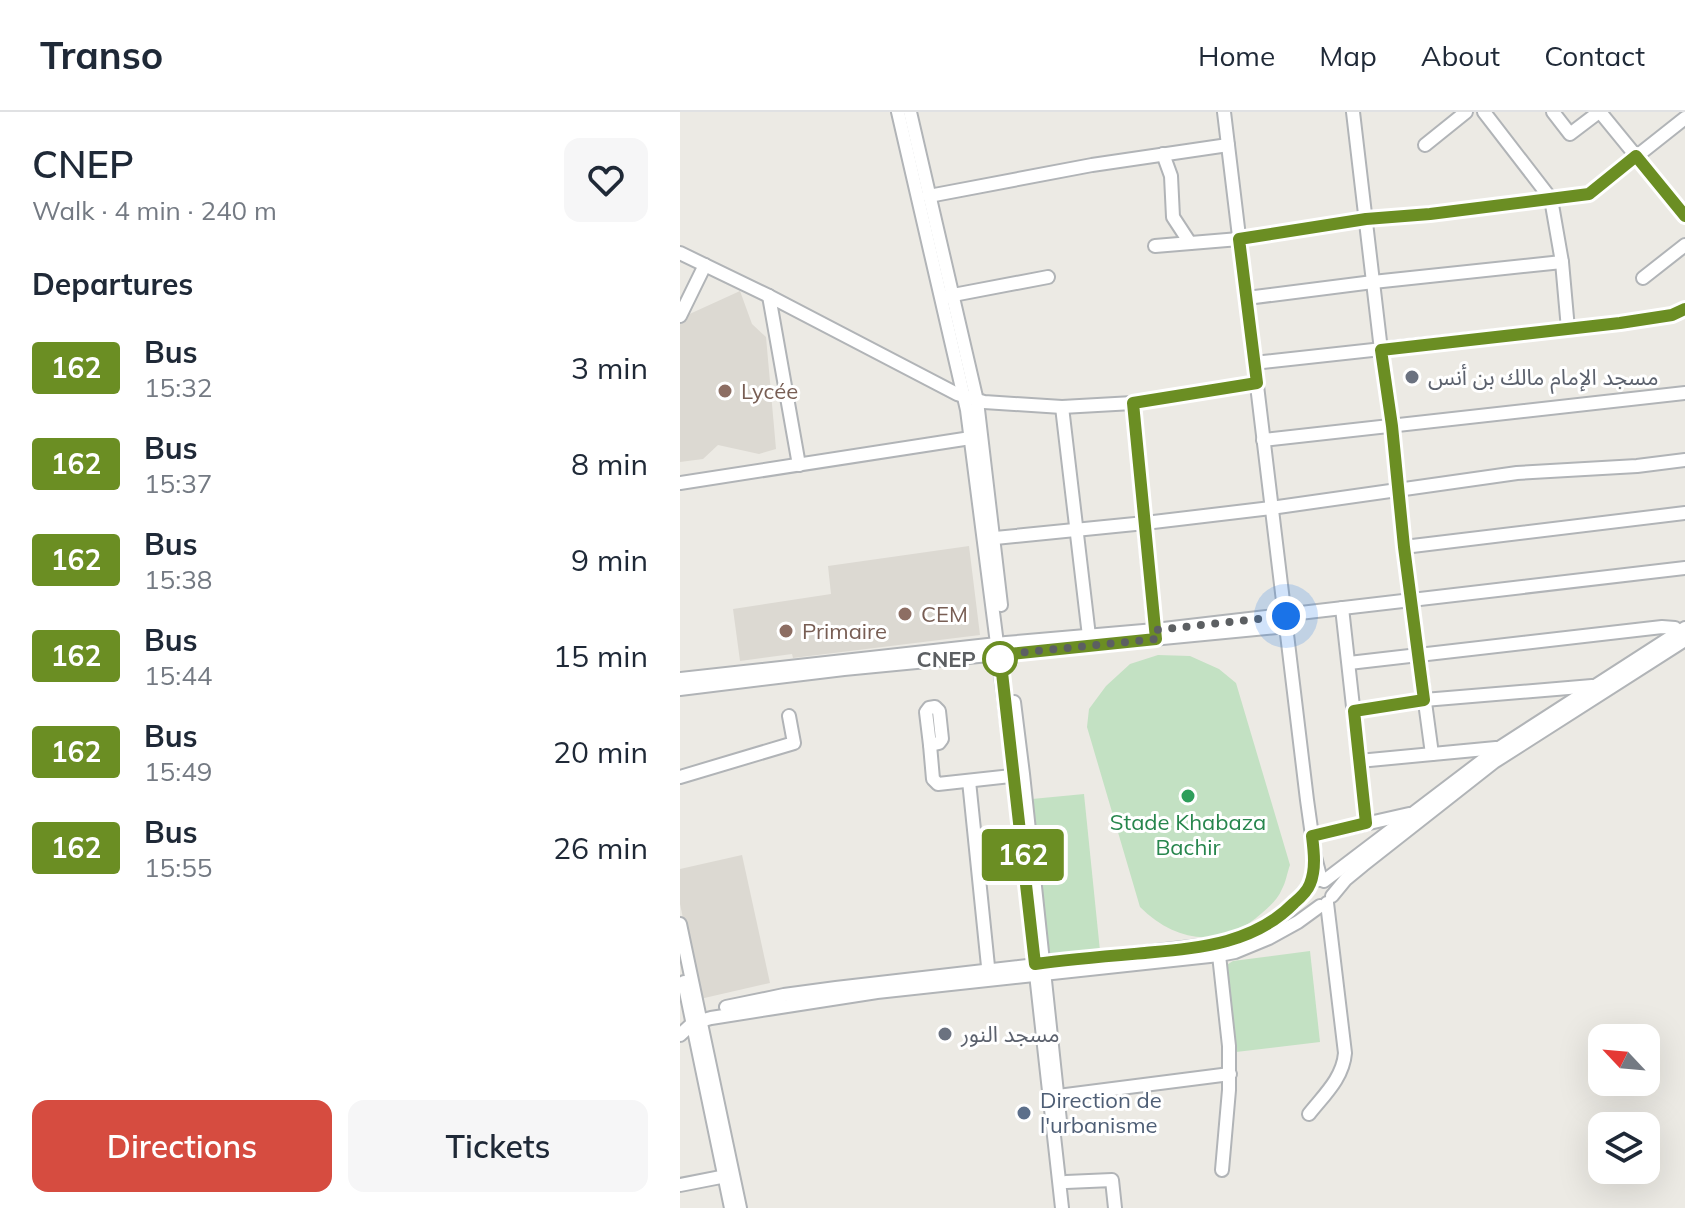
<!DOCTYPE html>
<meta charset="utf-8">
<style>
:root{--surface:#fff;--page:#f6f6f7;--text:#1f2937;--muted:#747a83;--line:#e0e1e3;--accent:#d64c40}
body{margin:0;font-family:Mulish,"Noto Sans Arabic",sans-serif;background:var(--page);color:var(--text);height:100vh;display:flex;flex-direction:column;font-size:30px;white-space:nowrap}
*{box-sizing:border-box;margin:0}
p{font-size:26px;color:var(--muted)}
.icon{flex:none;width:44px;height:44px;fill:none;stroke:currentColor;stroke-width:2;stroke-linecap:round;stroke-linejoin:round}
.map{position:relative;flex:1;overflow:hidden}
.drawer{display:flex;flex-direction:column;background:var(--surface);width:680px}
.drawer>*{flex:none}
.badge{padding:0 16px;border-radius:6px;font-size:28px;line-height:52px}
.needle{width:52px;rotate:296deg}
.tools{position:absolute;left:908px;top:912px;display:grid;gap:16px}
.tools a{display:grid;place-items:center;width:72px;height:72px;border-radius:16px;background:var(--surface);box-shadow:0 8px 32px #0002;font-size:40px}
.you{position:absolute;width:40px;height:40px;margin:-20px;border:6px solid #fff;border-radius:50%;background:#1a73e8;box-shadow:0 0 0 12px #1a73e833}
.map>.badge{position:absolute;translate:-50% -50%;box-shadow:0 0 0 4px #fff}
h2{padding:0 32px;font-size:30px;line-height:72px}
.round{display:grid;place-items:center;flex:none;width:84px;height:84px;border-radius:16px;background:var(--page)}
.overview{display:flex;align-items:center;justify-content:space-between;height:136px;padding:0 32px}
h1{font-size:38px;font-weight:600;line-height:60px}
.button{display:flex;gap:16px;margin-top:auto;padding:16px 32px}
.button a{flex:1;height:92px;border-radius:16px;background:var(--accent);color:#fff;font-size:32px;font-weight:600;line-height:92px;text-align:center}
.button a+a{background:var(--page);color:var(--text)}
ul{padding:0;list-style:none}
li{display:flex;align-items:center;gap:24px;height:96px;padding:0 32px}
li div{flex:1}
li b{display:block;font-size:30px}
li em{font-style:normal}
li .badge{min-width:88px;font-weight:700;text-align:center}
header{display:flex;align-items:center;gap:48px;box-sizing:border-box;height:112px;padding:0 40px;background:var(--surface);border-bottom:2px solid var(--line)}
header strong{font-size:38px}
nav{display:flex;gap:44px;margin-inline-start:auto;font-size:28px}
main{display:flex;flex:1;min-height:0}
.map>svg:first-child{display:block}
.education{fill:#dcd9d2}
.pitch{fill:#c3e1c3}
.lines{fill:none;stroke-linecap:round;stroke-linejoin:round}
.minor-casing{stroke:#b1b4b7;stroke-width:16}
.minor{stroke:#fff;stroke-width:12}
.line-casing{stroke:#fff;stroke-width:18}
.line{stroke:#6b8e23;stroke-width:12}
.walk{stroke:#5c5f62;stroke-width:8;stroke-dasharray:0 14.4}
.worship-dot{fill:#6b7280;stroke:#fff;stroke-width:3}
.education-dot{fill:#8d6e63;stroke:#fff;stroke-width:3}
.stop-dot{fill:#fff;stroke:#6b8e23;stroke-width:4}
.leisure-dot{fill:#2e9e5b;stroke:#fff;stroke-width:3}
.service-dot{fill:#5c6f8a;stroke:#fff;stroke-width:3}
.labels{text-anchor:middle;stroke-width:6;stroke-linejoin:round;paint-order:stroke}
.worship-label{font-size:22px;fill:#5b616d;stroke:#fff;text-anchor:start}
.education-label{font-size:22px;fill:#785e54;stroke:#fff;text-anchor:start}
.stop-label{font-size:22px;font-weight:bold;fill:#5c5f62;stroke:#fff;text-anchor:end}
.leisure-label{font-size:22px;fill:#27864d;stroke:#fff}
.service-label{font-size:22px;fill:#4e5e75;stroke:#fff;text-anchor:start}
</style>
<header>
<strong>Transo</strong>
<nav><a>Home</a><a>Map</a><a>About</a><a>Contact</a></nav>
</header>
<main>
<section class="drawer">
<div class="overview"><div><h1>CNEP</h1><p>Walk · 4 min · 240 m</p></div><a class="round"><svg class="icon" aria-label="heart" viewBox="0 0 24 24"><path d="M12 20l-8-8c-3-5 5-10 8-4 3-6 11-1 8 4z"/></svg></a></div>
<h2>Departures</h2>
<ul>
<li><span class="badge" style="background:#6b8e23;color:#fff">162</span><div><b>Bus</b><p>15:32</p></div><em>3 min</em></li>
<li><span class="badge" style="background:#6b8e23;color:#fff">162</span><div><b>Bus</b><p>15:37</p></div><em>8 min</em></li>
<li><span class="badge" style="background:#6b8e23;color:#fff">162</span><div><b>Bus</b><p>15:38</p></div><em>9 min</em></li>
<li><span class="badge" style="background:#6b8e23;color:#fff">162</span><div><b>Bus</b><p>15:44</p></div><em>15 min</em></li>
<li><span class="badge" style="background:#6b8e23;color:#fff">162</span><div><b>Bus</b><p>15:49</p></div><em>20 min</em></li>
<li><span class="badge" style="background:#6b8e23;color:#fff">162</span><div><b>Bus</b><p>15:55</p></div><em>26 min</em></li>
</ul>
<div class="button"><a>Directions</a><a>Tickets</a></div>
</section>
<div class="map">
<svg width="1005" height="1096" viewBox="0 0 1005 1096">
<rect width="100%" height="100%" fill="#eceae4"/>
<g class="education">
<polygon points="60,179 72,212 86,225 96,337 79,342 38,333 23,347 0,350 0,212 3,205"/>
<polygon points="289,434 300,523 113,546 112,542 60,549 53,497 151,482 148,454"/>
<polygon points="62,743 90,871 20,887 0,792 0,757"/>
</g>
<g class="pitch">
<path d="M478 543 510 544 539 557 556 571 610 753C607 761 606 770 602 777 598 787 590 794 582 801 543 836 497 832 460 795L407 615 409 597 426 574 450 552Z"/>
<polygon points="404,682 420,839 369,844 352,687"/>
<polygon points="630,839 640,930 556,940 545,854 553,849"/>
</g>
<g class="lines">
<defs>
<g id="minor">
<polyline points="218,0 287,298 334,664 382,1096"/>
<polyline points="230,0 297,289 321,493"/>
<polyline points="544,0 627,688 635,745 641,768"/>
<polyline points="673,0 701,238 712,314 724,435 752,642"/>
<polyline points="804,0 871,87 882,150 888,217"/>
<polyline points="873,0 890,22 919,0"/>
<polyline points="920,0 1005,104"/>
<polyline points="745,33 786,0"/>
<polyline points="483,42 491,64 493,105 510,131"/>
<polyline points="249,84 412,53 548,33"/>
<polyline points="475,134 559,127 686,107 750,102 909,82 1005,6"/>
<polyline points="0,141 89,184 277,282 304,290 382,295 453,291 577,271"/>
<polyline points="963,166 1005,133"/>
<polyline points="89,184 119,353"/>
<polyline points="268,184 368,165"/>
<polyline points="567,186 693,170 882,150"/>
<polyline points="0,204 25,153"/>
<polyline points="574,251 940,211 992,203 1005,197"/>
<polyline points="453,291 475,524"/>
<polyline points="382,295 409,524"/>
<polyline points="583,328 1005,281"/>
<polyline points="0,371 297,325"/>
<polyline points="305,427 465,411 591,396 837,361 957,354 1005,348"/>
<polyline points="724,435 1005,401"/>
<polyline points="662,496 686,711"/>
<polyline points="669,551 982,515 995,516 1003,524"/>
<polyline points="0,567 326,531 475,518 1005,456"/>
<polyline points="0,577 164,557 607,514"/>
<polyline points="334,590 343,662 380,1009"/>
<polygon points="255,595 259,599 262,627 259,631 250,633 246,600 249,596"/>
<polyline points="674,599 744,588 912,574"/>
<polyline points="250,633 253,667 258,672 340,663"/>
<polyline points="679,649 816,636"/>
<polyline points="0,665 114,631 109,604"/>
<polyline points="289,669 309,864"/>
<polyline points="632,724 729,702"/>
<polyline points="644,769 819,636 1005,516"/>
<polyline points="652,784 666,767 683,753 814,650 1005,528"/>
<polyline points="0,812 60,1096"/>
<polyline points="539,843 549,934 549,978 542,1058"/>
<polyline points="4,870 51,1096"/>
<path d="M46 895 104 883 156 876 537 832C575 822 599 808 626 780"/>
<polyline points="0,923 13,911 31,906 197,880 539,843 555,840 589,826 618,810 640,794"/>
<polyline points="378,984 550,962"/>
<path d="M629 1002C644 983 663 966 665 941L647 791"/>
<polyline points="386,1070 432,1068 435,1096"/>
<polyline points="0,1073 51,1063"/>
</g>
</defs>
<use href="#minor" class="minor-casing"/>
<use href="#minor" class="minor"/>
</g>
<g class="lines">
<defs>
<path id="line" d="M1005 104 956 44 909 82 750 102 686 107 559 127 577 271 453 291 476 527 320 543 355 852C391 847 429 844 465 841 519 836 574 832 614 791 620 786 627 780 630 772 636 757 634 740 632 724L686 711 674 599 744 588 724 435 712 314 701 238 940 211 992 203 1005 197"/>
</defs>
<use href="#line" class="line-casing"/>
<use href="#line" class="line"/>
<polyline class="walk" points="320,547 320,543 327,542 476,527 475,518 606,504"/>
</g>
<g class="worship-dot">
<circle cx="732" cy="265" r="8"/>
<circle cx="265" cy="922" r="8"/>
</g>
<g class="education-dot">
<circle cx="45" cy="279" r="8"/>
<circle cx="225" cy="502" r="8"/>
<circle cx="106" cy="519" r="8"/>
</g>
<circle class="stop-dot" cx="320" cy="547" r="16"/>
<circle class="leisure-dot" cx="508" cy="684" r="8"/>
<circle class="service-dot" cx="344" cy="1001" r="8"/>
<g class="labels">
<g class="worship-label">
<text x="748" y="273">مسجد الإمام مالك بن أنس</text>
<text x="281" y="930">مسجد النور</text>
</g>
<g class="education-label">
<text x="61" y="287">Lycée</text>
<text x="241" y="510">CEM</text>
<text x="122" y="527">Primaire</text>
</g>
<g class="stop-label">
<text x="296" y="555">CNEP</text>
</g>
<g class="leisure-label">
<text x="508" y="718">Stade Khabaza<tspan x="508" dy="25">Bachir</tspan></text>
</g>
<g class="service-label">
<text x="360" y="996">Direction de<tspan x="360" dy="25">l'urbanisme</tspan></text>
</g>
</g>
</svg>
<div class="tools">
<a><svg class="needle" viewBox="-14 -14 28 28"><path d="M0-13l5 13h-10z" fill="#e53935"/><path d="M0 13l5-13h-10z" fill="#747a83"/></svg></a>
<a><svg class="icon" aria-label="layers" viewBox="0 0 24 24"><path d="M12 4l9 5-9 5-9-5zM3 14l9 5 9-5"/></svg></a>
</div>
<div class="you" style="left:606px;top:504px"></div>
<b class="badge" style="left:343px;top:743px;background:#6b8e23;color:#fff">162</b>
</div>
</main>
